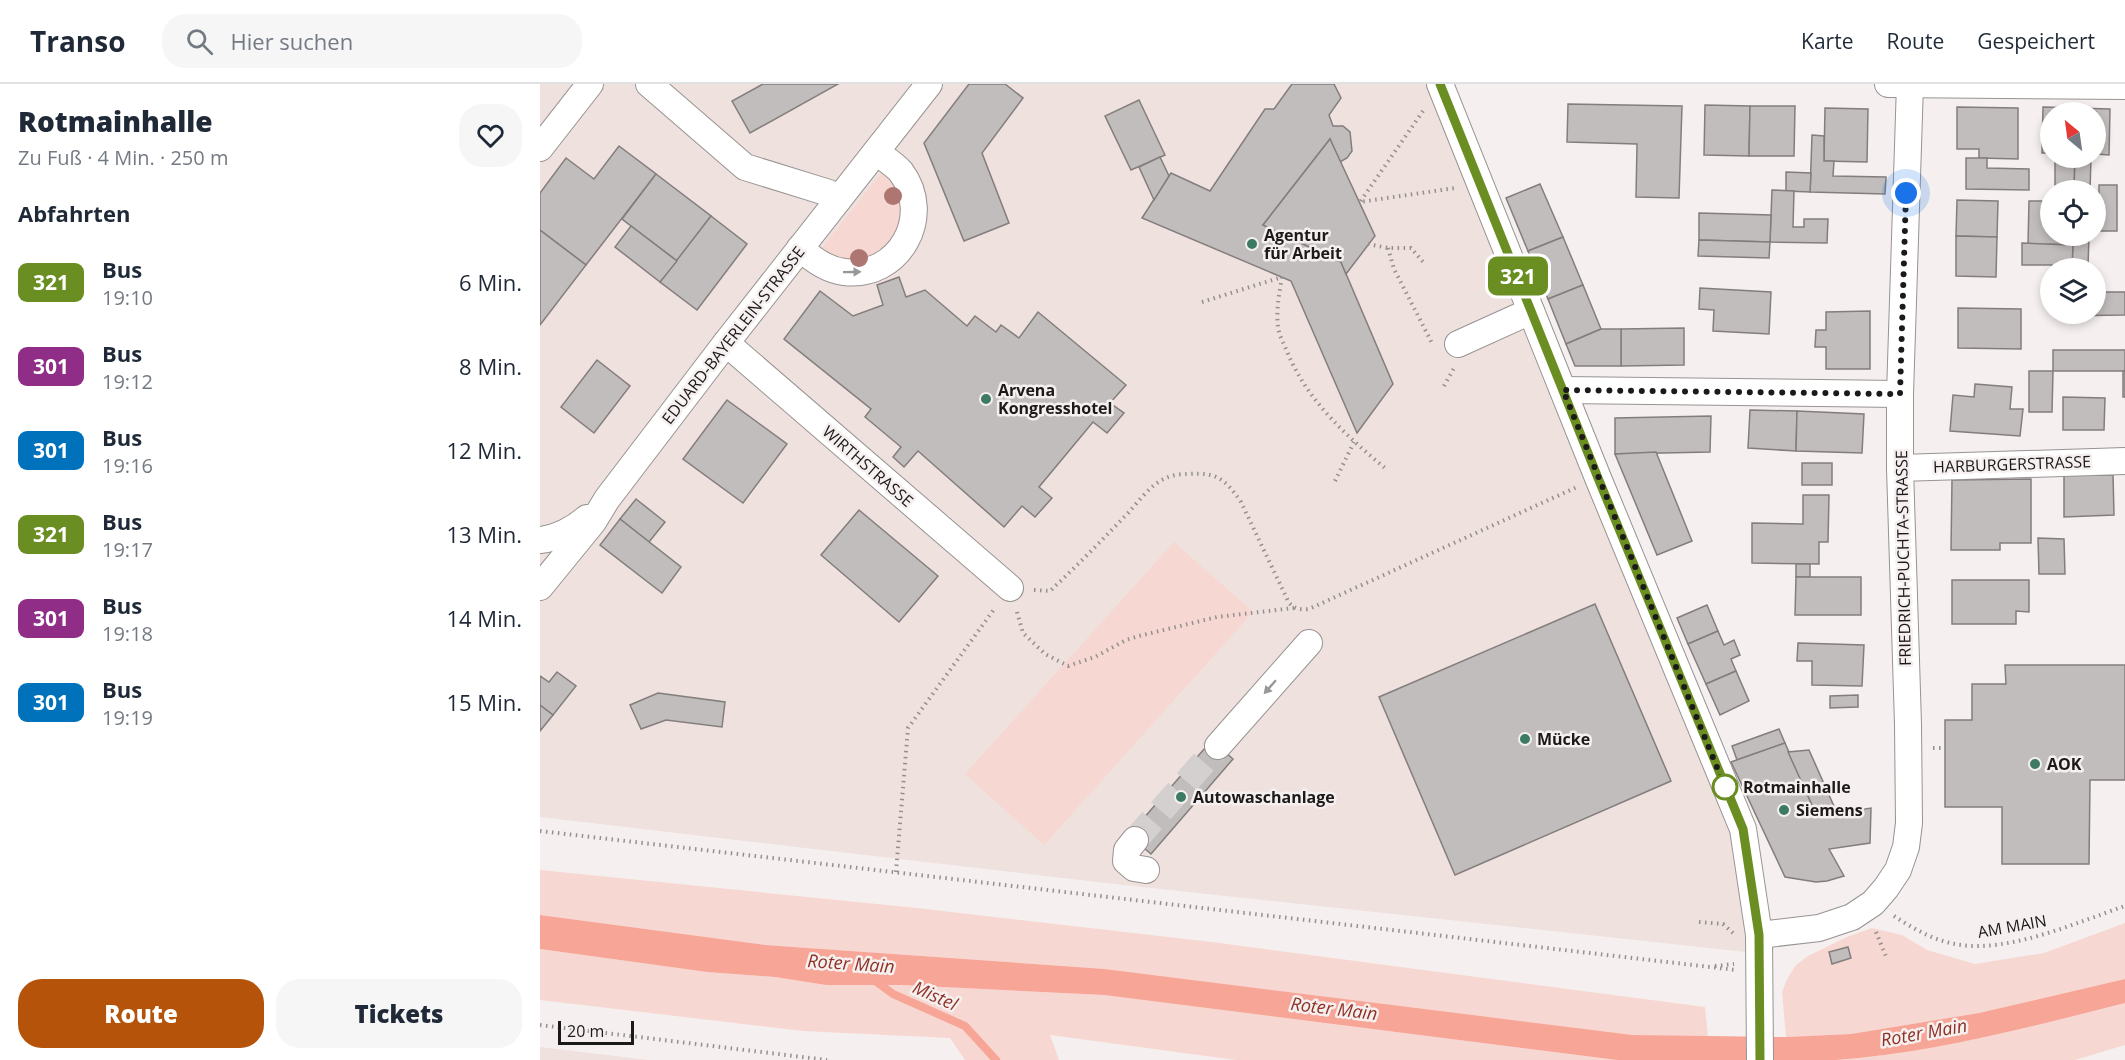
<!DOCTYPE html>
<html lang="de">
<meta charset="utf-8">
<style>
:root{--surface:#fff;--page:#f6f6f7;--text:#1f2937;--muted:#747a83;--line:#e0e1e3;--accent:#b45309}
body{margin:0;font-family:"Open Sans",sans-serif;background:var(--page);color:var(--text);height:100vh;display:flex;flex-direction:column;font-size:22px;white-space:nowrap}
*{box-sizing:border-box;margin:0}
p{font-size:20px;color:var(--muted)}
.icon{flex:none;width:33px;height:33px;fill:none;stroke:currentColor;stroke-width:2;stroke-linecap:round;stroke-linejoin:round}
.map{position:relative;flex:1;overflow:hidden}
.drawer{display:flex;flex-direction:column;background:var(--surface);width:540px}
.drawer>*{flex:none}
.badge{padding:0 12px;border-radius:9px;font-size:21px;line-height:39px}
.needle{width:39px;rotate:331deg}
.fabs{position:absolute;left:1500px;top:18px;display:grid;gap:12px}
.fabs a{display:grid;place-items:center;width:66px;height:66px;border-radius:50%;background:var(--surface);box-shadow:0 3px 9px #0003;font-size:30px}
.scale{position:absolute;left:18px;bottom:15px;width:76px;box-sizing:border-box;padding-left:6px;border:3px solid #1b1919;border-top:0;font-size:16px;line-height:21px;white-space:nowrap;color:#1b1919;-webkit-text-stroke:4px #f5f0ef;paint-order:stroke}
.you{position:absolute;width:30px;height:30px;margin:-15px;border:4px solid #fff;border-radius:50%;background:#1a73e8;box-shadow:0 0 0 9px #1a73e833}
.map>.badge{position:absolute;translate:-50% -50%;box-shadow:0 0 0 3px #fff}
h2{padding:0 18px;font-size:22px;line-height:54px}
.round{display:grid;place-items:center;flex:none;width:63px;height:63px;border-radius:24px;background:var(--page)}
.summary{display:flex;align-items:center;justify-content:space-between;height:102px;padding:0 18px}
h1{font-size:28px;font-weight:800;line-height:45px}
.cta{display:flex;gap:12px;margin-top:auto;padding:12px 18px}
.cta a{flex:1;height:69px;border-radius:24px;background:var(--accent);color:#fff;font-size:24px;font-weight:800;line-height:69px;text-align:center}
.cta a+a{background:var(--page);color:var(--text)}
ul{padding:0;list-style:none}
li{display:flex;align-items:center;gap:18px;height:84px;padding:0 18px}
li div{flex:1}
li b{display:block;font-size:22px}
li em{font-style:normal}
li .badge{min-width:66px;font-weight:700;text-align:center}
header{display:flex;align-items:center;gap:36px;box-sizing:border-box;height:84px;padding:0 30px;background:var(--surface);border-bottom:2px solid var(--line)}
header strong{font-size:28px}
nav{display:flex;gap:33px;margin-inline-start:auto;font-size:21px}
.search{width:420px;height:54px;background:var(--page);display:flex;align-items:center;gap:15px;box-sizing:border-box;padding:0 21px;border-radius:24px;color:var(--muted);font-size:22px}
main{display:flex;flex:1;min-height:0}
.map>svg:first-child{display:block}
.built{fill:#efe1de}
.green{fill:#f7d7d1}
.water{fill:#f7a596}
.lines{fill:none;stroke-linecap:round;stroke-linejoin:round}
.stream{stroke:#f7a596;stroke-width:8}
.building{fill:#c1bdbc;stroke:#837e7d;stroke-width:1.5}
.minor-tunnel{stroke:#d4d0cf;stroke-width:26;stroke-dasharray:26 13;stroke-linecap:butt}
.minor-casing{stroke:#979392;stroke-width:28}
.path{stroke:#949090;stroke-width:4;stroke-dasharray:1.5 4.5;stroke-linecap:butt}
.minor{stroke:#fff;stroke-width:26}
.tree{fill:#ad7670}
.oneway{fill:#989898}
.line-casing{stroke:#fff;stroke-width:14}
.line{stroke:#6b8e23;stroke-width:9}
.walk{stroke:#1b1919;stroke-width:6;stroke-dasharray:0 10.8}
.poi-dot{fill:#3d7a65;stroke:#f5f0ef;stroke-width:2}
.stop-dot{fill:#fff;stroke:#6b8e23;stroke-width:3}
.labels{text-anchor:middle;stroke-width:5;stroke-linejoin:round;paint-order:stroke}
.poi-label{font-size:16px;font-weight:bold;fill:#1b1919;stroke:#f5f0ef;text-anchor:start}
.street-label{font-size:16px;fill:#1b1919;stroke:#f5f0ef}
.stop-label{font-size:16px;font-weight:bold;fill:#1b1919;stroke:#f5f0ef;text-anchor:start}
.water-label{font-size:18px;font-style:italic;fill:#8f3124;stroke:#f5f0ef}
</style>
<header>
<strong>Transo</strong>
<div class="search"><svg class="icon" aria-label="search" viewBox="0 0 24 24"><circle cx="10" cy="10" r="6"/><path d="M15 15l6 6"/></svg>Hier suchen</div>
<nav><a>Karte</a><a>Route</a><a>Gespeichert</a></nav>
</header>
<main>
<section class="drawer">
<div class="summary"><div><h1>Rotmainhalle</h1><p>Zu Fuß · 4 Min. · 250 m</p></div><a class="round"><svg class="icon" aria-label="heart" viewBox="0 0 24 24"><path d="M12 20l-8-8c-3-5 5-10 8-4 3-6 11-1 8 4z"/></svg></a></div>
<h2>Abfahrten</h2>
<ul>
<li><span class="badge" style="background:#6b8e23;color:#fff">321</span><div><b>Bus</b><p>19:10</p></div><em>6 Min.</em></li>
<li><span class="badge" style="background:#902d86;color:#fff">301</span><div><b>Bus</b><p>19:12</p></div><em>8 Min.</em></li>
<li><span class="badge" style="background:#0072bc;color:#fff">301</span><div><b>Bus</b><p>19:16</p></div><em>12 Min.</em></li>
<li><span class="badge" style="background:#6b8e23;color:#fff">321</span><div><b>Bus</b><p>19:17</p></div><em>13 Min.</em></li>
<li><span class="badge" style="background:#902d86;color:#fff">301</span><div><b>Bus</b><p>19:18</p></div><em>14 Min.</em></li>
<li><span class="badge" style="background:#0072bc;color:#fff">301</span><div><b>Bus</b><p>19:19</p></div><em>15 Min.</em></li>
</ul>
<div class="cta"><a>Route</a><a>Tickets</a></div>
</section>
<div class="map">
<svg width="1585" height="976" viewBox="0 0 1585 976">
<rect width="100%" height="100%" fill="#f5f0ef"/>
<g class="built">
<polygon points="0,0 899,0 1201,745 1215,869 565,799 0,733"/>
<polygon points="0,963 109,976 0,976"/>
</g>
<g class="green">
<polygon points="345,84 365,115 356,161 315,181 278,169"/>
<polygon points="634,458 713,528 504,761 425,690"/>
<polygon points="0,786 377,824 672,858 1165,923 1168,953 1093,951 565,885 225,861 0,831"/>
<polygon points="1585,839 1585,895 1439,929 1311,950 1246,953 1242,908 1247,895 1256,881 1268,872 1307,853 1332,844 1362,851 1387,866 1435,880 1504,869"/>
<polygon points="0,865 167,888 235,893 286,901 362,901 564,911 1077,976 696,976 510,951 519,976 425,976 410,954 263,947 0,916"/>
<path d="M1585 919V961L1535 976H1296C1394 969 1490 943 1585 919Z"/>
</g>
<path class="water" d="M0 831 225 861 565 885 1093 951 1246 953 1311 950 1439 929 1585 895V919C1490 943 1394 969 1296 976H1077L564 911 362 901H286L235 893 167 888 0 865Z"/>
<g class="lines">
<polyline class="stream" points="334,896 353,910 425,942 456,976"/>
</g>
<g class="building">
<polygon points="223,0 298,0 210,49 192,17"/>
<polygon points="429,0 465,0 483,14 442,69 469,139 424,157 384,59"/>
<polygon points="752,0 794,0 801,14 789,31 793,42 803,42 810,48 812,67 807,74 800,78 790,55 723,141 801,178 853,300 817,349 751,197 602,134 631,89 670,107 725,25 734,25"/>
<polygon points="599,16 625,71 591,86 565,32"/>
<polygon points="1028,20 1142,22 1139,114 1096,113 1097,60 1027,58"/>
<polygon points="1165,21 1210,22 1209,72 1164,71"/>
<polygon points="1210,22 1255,22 1254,72 1209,72"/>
<polygon points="1417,23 1478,24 1478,75 1439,74 1439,65 1417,65"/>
<polygon points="1503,23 1536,24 1536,28 1510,28 1510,69 1502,69"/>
<polygon points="1285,24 1328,25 1327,78 1284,77"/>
<polygon points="1536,24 1570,25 1569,71 1556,70 1556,28 1536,28"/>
<polygon points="1272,51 1284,52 1284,77 1294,77 1293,92 1346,93 1345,110 1270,108"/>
<polygon points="790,55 835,152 806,190 801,178 723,141"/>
<polygon points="79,62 116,90 46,181 0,146 0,109 26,74 54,95"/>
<polygon points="620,73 629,92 614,116 599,83"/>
<polygon points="1426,74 1447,74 1447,84 1489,85 1489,106 1426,105"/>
<polygon points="1515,74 1535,74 1534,106 1515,106"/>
<polygon points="1535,74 1551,74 1550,106 1534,106"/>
<polygon points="1246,88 1271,89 1270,108 1246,107"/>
<polygon points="116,90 171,132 137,177 82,135"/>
<polygon points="1000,100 1023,153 988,167 966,114"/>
<rect x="1559" y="101" width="18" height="46"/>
<polygon points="1232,106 1254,107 1253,143 1264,143 1264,135 1288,135 1287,159 1230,158"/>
<polygon points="1417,116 1458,117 1457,153 1416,152"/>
<polygon points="1489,117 1510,117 1510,152 1533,152 1533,161 1488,160"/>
<polygon points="1159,129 1231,131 1230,158 1159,156"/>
<polygon points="171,132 207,160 157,226 120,198"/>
<polygon points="91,142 137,177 120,198 75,163"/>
<polygon points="0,146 46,181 0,241"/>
<polygon points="1416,152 1457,153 1456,193 1416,192"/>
<polygon points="1533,152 1549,152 1548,183 1532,182"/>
<polygon points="1023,153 1043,201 1008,215 988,167"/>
<polygon points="1159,156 1230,158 1229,174 1158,172"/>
<polygon points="1482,159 1533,161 1532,184 1512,184 1512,181 1482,181"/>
<polygon points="359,193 366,213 385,206 427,242 435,232 456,248 461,241 479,254 498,228 586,301 570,319 584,329 567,349 553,338 499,403 512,414 495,433 482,422 464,443 378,367 364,383 353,373 361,363 325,333 331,325 244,255 280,207 313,232 343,221 337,201"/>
<polygon points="1043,201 1061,245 1026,260 1008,215"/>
<polygon points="1160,204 1231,208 1229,250 1173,247 1174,226 1159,225"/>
<polygon points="1556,208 1585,208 1585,231 1517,232 1517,230 1556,230"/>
<polygon points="1418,224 1481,225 1481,265 1418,264"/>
<polygon points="1330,227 1330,285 1286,285 1286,263 1275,263 1276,246 1286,246 1286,228"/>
<polygon points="1144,244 1144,281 1081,282 1081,245"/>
<polygon points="1061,245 1081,245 1081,282 1035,282 1026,260"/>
<rect x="1513" y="266" width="72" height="21"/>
<polygon points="57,276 90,302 54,349 21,323"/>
<polygon points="1489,287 1513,287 1512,328 1489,328"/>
<rect x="1583" y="287" width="2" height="26"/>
<polygon points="1435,300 1472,303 1470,325 1483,325 1480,352 1410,347 1413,311 1434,313"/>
<polygon points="1523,313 1565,314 1564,346 1523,346"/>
<polygon points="187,316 247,360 203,419 143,375"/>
<polygon points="1210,326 1257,327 1256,367 1208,364"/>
<polygon points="1257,327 1324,330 1322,369 1256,367"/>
<polygon points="1171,332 1170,368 1075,370 1075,334"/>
<polygon points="1116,368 1152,457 1117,471 1075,370"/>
<rect x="1262" y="379" width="30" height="22"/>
<polygon points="1524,391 1573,391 1574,431 1524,433"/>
<polygon points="1491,395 1491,459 1460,459 1460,466 1411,466 1412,396"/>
<polygon points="1263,411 1289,411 1288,458 1279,458 1279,480 1212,479 1212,439 1263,440"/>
<polygon points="96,415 125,438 109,458 80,435"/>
<polygon points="319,426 398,492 359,538 281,471"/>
<polygon points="80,435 141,483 122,509 60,461"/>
<polygon points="1498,454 1524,455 1525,490 1499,490"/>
<rect x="1256" y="480" width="14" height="13"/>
<polygon points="1256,493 1321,493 1321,531 1255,531"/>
<polygon points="1412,496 1489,496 1489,528 1476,527 1476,540 1412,540"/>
<polygon points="1055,520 1131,697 915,791 839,613"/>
<polygon points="1167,521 1178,547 1148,560 1137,534"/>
<polygon points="1178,547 1184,561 1194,556 1200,571 1191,575 1196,587 1166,600 1148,560"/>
<polygon points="1258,559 1324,561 1322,602 1272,601 1272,577 1257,577"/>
<polygon points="1465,581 1585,581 1585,696 1550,696 1549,780 1462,780 1462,723 1405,723 1405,636 1432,636 1432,600 1466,600"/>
<polygon points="1196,587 1209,617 1180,631 1166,600"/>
<polygon points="17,588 36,602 13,631 0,621 0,592 9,598"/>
<polygon points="118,609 185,618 182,643 126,636 101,645 90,621"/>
<polygon points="1318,611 1318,623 1290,624 1290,612"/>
<polygon points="0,621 13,631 0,647"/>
<polygon points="1239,645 1245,659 1197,676 1192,662"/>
<polygon points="672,656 693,675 611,770 589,751"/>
<polygon points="1245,659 1277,732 1331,724 1330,759 1289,765 1304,792 1287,797 1276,798 1245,793 1191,678"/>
<polygon points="1269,666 1297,729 1277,732 1248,668"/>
<polygon points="1308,863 1311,874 1292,880 1289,868"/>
</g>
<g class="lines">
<polyline class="minor-tunnel" points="595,756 678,662"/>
<defs>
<g id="minor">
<polyline points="109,0 205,83 289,109 298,116"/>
<polyline points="900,0 1058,394 1203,745 1219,851 1220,976"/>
<polyline points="1348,0 1585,2"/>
<polyline points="0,64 50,0"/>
<path d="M260 164C273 176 287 186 304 188 359 195 394 132 361 88 354 80 344 74 336 68"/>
<polyline points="186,259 470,504"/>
<polyline points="918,260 991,227"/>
<polyline points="1023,306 1360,310"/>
<polyline points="1360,384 1585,377"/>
<path d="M0 456C18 454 34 445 47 434"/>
<polyline points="0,503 53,438 67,415 186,259 389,0"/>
<polyline points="678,662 769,559"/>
<polyline points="595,756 587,766 586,777 594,784 606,786"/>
<polyline points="1219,851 1279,844 1312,833 1333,819 1346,804 1358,786 1366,763 1369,739 1368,640 1360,384 1360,310 1370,0"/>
</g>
</defs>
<use href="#minor" class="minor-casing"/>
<g class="path">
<polyline points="883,27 820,118 915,104"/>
<polyline points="828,160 848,164 871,164 884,179"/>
<polyline points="848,164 854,185 893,261"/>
<path d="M662 218 742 193C739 210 736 227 738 243 739 251 743 258 746 265 765 314 805 351 845 384"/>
<polyline points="904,302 914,284"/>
<polyline points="795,397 814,358"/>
<path d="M494 506 510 507C537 482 563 455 589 428 599 417 611 400 626 394 632 391 641 390 648 390 677 388 685 395 701 418L749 519C755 525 760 526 769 525L1037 403"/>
<polyline points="477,528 483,549 505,570 528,582 555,573 586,556 599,552 677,533 754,524"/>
<polyline points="1393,664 1405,664"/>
<polyline points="0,747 1196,886"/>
<polyline points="356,788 368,644 455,524"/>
<path d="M1354 832C1374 845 1396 858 1421 861 1471 868 1538 838 1585 822"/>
<polyline points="1159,838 1183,840 1193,849"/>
<polyline points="1336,848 1347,875"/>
<polyline points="1175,882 1194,880"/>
<polyline points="0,941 287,976"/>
</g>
<use href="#minor" class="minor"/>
</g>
<g class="tree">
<circle cx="353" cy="112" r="9"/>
<circle cx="319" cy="174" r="9"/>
</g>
<defs><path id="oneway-solid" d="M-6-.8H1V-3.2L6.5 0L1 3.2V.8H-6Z" transform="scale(1.5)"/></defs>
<g class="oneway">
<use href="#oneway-solid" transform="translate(312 188) rotate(-1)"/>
<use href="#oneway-solid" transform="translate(730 603) rotate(131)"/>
</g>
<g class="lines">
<defs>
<polyline id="line" points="900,0 1058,394 1203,745 1219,851 1220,976"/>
</defs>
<use href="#line" class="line-casing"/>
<use href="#line" class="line"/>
<polyline class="walk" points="1185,703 1023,306 1360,310 1366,109"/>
</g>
<g class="poi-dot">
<circle cx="712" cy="160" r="6"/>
<circle cx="446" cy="315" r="6"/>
<circle cx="985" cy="655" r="6"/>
<circle cx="1495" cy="680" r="6"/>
<circle cx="641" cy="713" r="6"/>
<circle cx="1244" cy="726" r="6"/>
</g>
<circle class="stop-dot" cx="1185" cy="703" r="12"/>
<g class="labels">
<g class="poi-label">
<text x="724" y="157">Agentur<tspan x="724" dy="18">für Arbeit</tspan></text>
<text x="458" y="312">Arvena<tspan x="458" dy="18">Kongresshotel</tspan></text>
<text x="997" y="661">Mücke</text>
<text x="1507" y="686">AOK</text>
<text x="653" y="719">Autowaschanlage</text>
<text x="1256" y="732">Siemens</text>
</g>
<g class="street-label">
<text transform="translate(193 251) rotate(-52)" y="6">EDUARD-BAYERLEIN-STRASSE</text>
<text transform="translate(1472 380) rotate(-2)" y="6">HARBURGERSTRASSE</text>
<text transform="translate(328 382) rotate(41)" y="6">WIRTHSTRASSE</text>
<text transform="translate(1363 474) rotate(-91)" y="6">FRIEDRICH-PUCHTA-STRASSE</text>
<text transform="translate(1472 842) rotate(-10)" y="6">AM MAIN</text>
</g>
<g class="stop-label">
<text x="1203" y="709">Rotmainhalle</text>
</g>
<g class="water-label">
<text transform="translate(311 880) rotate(4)" y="6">Roter Main</text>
<text transform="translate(395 912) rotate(24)" y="6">Mistel</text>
<text transform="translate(794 925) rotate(7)" y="6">Roter Main</text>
<text transform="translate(1384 949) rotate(-10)" y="6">Roter Main</text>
</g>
</g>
</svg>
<div class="fabs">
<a><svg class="needle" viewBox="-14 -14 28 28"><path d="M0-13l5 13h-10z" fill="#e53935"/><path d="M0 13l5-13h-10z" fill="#747a83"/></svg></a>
<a><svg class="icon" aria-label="locate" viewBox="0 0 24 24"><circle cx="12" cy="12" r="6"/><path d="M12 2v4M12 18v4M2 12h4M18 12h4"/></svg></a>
<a><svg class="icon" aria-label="layers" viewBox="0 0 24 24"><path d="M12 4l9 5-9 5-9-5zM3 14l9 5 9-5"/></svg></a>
</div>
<div class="scale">20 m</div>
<div class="you" style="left:1366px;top:109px"></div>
<b class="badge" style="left:978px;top:192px;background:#6b8e23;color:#fff">321</b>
</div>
</main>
